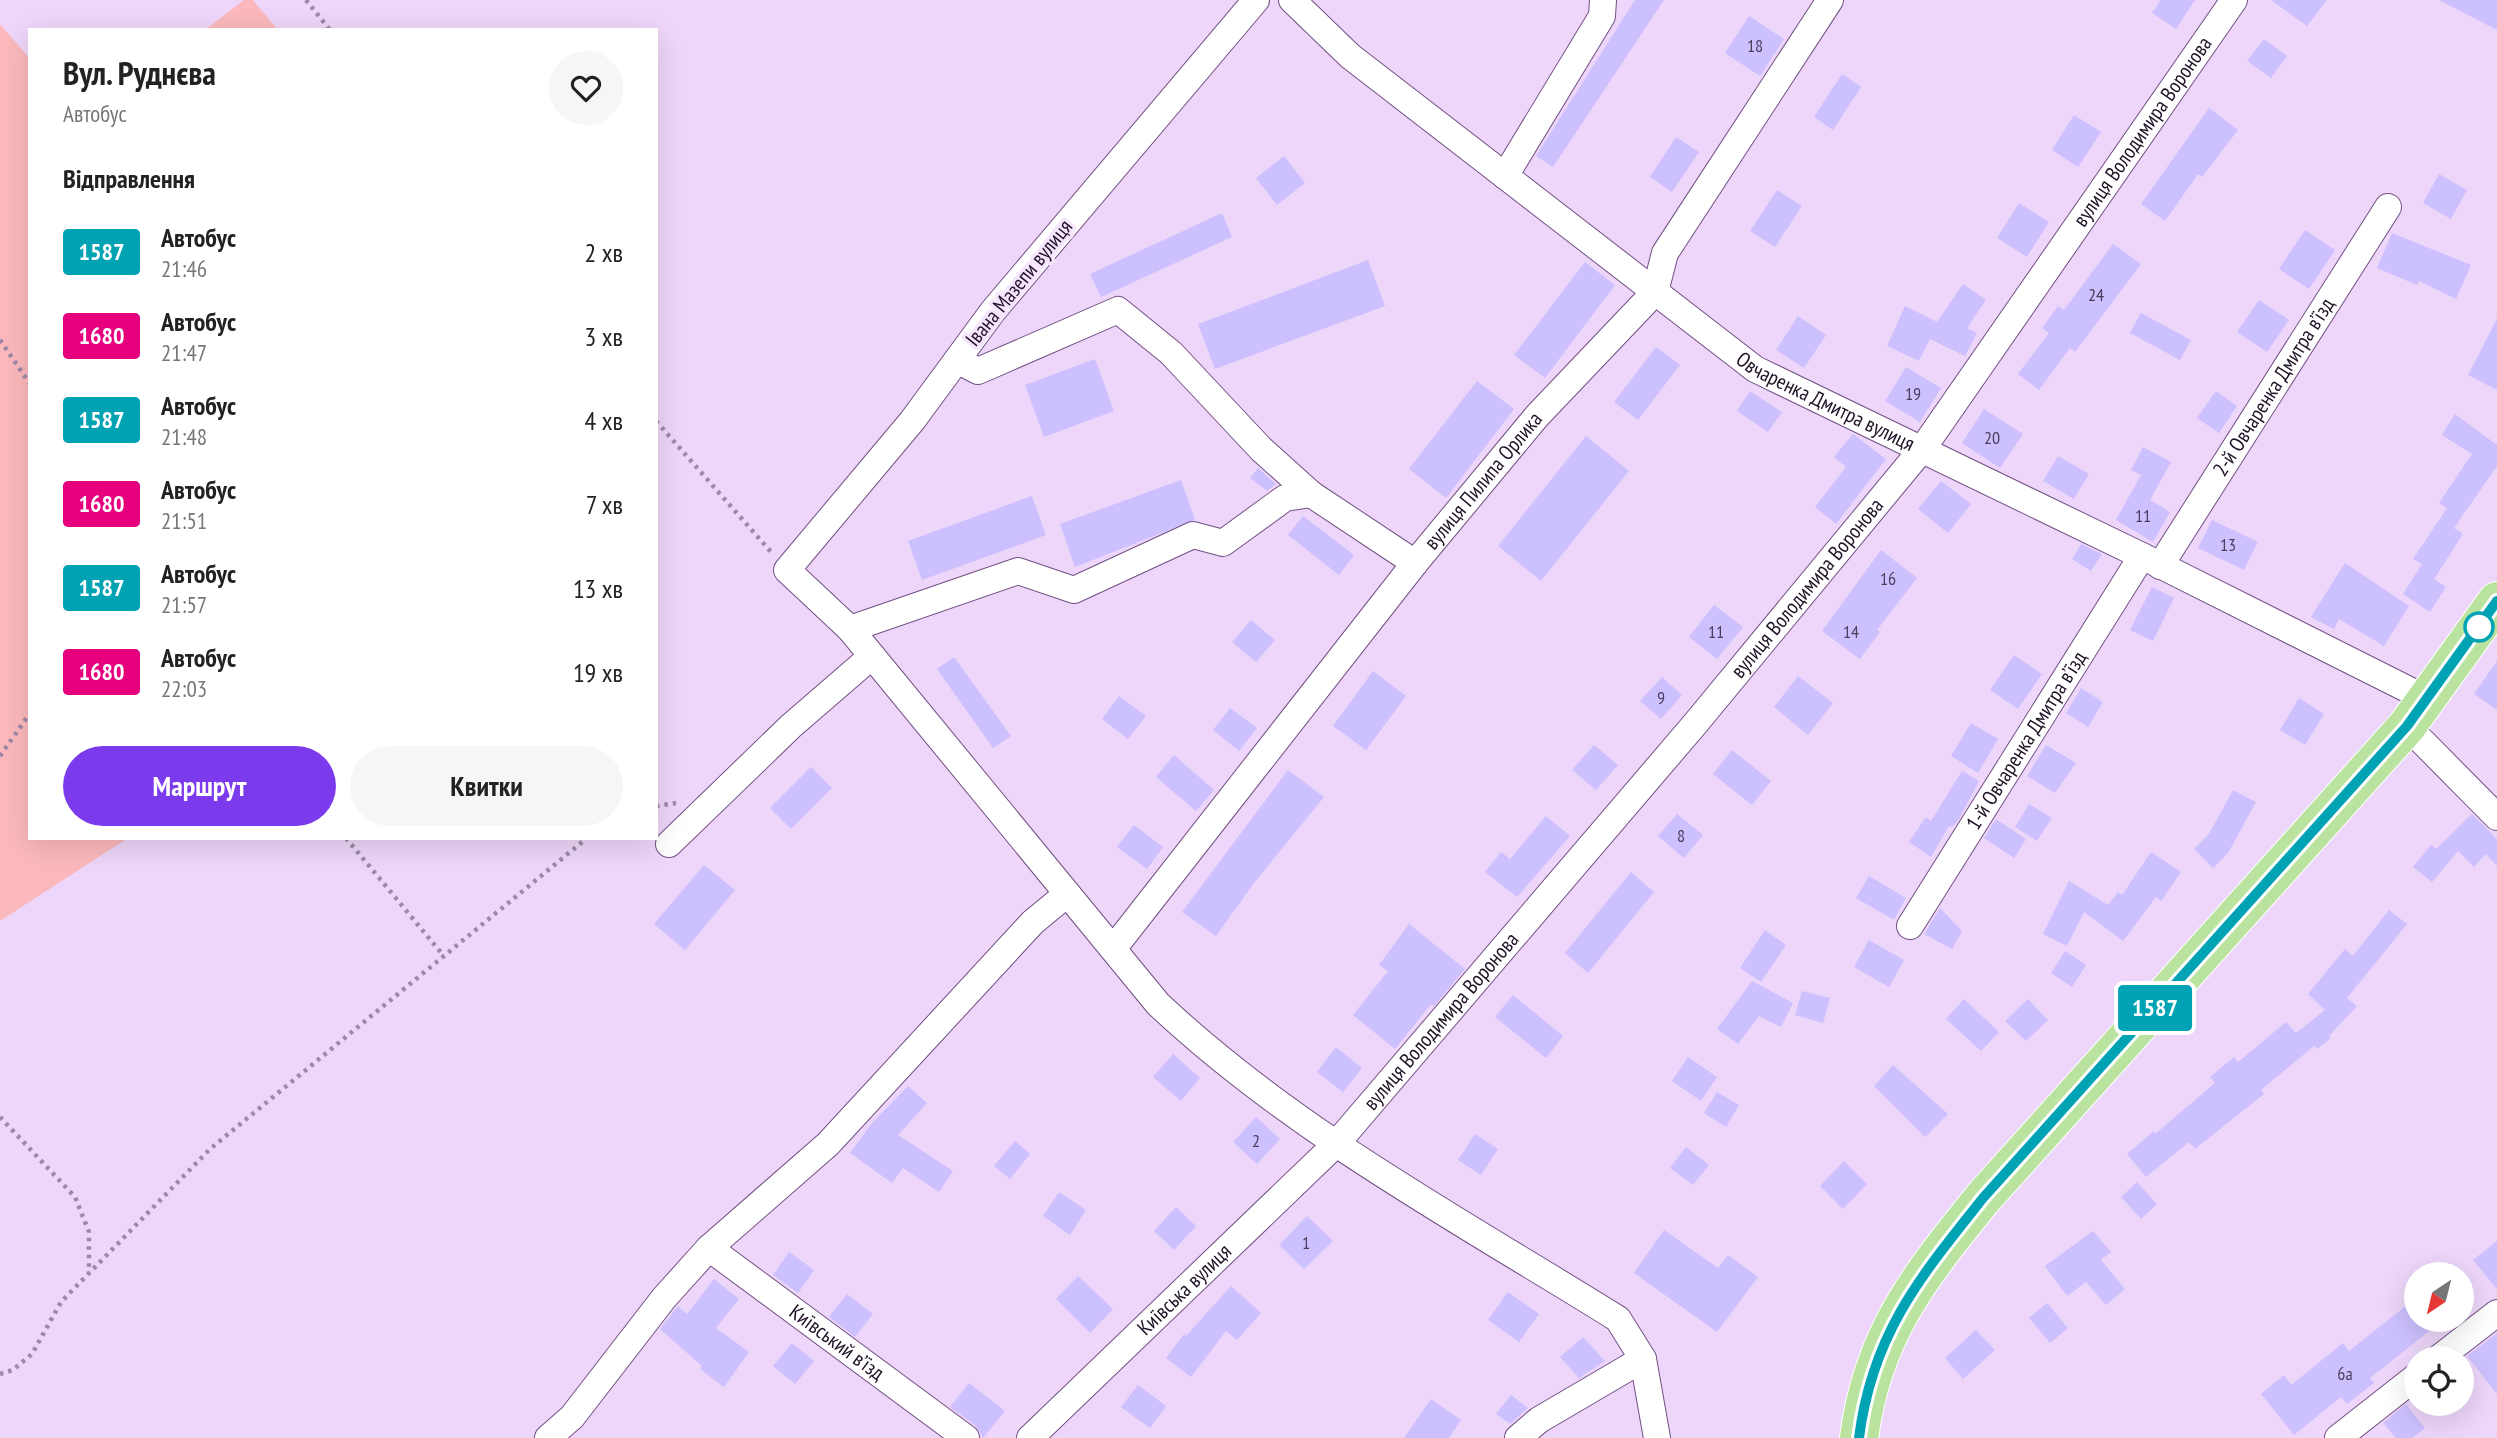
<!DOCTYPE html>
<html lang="uk">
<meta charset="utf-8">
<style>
:root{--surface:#fff;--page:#f6f6f6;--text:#222;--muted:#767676;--accent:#7c3aed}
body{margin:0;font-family:"PT Sans Narrow",sans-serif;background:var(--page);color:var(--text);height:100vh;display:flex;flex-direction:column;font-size:26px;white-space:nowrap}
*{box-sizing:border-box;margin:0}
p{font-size:23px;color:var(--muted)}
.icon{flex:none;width:38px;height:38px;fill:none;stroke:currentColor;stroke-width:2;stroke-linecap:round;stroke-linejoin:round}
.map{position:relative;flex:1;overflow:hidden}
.sheet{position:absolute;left:28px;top:28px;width:630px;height:812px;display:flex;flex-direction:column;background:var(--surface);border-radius:0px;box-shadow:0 7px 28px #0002}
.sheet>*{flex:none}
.badge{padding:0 14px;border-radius:5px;font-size:24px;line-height:46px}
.needle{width:46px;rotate:215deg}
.tools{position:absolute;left:2404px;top:1262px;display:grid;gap:14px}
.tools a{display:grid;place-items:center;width:70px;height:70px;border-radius:50%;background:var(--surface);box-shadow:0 7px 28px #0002;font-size:35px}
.map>.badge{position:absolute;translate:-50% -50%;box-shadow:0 0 0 4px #fff}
h2{padding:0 35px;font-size:26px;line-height:63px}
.round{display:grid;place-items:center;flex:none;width:74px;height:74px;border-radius:37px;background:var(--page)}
.head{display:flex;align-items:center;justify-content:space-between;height:119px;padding:0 35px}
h1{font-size:33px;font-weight:700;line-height:52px}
.cta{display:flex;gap:14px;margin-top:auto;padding:14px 35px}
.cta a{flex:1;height:80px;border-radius:42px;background:var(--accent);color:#fff;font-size:28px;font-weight:700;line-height:80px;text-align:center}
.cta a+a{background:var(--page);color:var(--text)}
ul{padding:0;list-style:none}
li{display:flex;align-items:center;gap:21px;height:84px;padding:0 35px}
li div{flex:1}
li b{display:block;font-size:26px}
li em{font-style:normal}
li .badge{min-width:77px;font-weight:700;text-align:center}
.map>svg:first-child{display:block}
.green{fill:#fbb9bd}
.building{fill:#cdc0ff}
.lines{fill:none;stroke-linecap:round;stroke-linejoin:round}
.minor-casing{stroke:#725083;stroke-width:28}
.highway-casing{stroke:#fff;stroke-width:40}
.path{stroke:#9d89a7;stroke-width:4.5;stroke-dasharray:3.5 5;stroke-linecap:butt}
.minor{stroke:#fff;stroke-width:26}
.highway{stroke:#b9e39f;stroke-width:38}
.line-casing{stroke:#fff;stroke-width:16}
.line{stroke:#00a3b4;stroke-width:10}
.stop-dot{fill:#fff;stroke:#00a3b4;stroke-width:3.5}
.labels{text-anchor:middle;stroke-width:7;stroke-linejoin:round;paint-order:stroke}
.number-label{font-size:18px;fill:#4b3e5d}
.street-label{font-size:21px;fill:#201227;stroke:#f5e6fe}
</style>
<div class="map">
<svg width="2497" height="1438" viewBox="0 0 2497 1438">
<rect width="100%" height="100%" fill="#edd6f9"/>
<g class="green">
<polygon points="244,0 253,0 278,30 205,30"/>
<polygon points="0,24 30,59 30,838 128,838 0,921"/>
</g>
<g class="building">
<polygon points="1635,0 1664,0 1553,167 1536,156"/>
<polygon points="2161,0 2195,0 2176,29 2152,13"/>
<polygon points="2271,0 2327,0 2307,26"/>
<polygon points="2439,0 2497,0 2497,30"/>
<polygon points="1749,16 1784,39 1760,76 1725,53"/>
<polygon points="2264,39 2287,56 2271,78 2247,61"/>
<polygon points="1842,74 1861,87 1833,130 1814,117"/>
<polygon points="2209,108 2238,130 2202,177 2198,174 2165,221 2141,204"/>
<polygon points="2074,115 2101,132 2078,167 2052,150"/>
<polygon points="1676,137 1699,152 1672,192 1650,177"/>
<polygon points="1284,156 1305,183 1277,205 1256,178"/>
<polygon points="2439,174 2467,190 2451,219 2423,203"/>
<polygon points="1777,190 1802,206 1775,247 1750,231"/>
<polygon points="2019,203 2049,222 2027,257 1997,238"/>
<polygon points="1222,213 1232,237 1101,297 1090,274"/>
<polygon points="2305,230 2335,250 2309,289 2279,269"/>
<polygon points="2392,233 2471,265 2456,299 2419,281 2417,285 2377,268"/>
<polygon points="2113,244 2141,264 2075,352 2070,348 2039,390 2018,374 2049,333 2042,328 2058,306 2064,310"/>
<polygon points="1368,260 1385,306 1215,369 1198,324"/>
<polygon points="1585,262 1615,285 1545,378 1514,355"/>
<polygon points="1963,284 1986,300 1967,328 1977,333 1965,356 1930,339 1919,361 1887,346 1905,306 1937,322"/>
<polygon points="2259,300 2289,320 2267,352 2237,332"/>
<polygon points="2141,313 2191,340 2180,360 2130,333"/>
<polygon points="1798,316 1826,335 1804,368 1776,350"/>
<polygon points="2497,319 2497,390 2468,375"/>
<polygon points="1656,347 1680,365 1638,420 1614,402"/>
<polygon points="1095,359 1114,411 1044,437 1025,385"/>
<polygon points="1906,367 1941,388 1920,422 1885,401"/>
<polygon points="1477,381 1514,409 1446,498 1409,469"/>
<polygon points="1750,391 1782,412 1768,432 1737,411"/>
<polygon points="2216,391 2237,406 2219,433 2197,418"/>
<polygon points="1984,409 2023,434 2000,468 1962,443"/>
<polygon points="2455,414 2497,445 2497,466 2454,528 2463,534 2434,579 2446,587 2430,612 2403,594 2422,564 2413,559 2447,508 2439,503 2472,454 2442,435"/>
<polygon points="1853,434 1886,459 1836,524 1815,507 1846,467 1834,457"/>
<polygon points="1586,436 1629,471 1541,581 1498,546"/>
<polygon points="2143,447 2171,462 2150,500 2170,512 2153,542 2116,520 2141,475 2131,470"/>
<polygon points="2058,456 2089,474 2074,499 2043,481"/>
<polygon points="1258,468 1276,484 1267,491 1250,478"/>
<polygon points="1181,480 1195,520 1075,567 1060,524"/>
<polygon points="1941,481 1971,504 1948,533 1918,509"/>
<polygon points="1032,496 1046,535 922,580 908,541"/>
<polygon points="1303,516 1354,555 1339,575 1288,535"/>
<polygon points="2212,520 2258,542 2244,570 2198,548"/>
<polygon points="2081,544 2102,554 2091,571 2072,559"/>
<polygon points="1881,550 1917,578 1877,630 1880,632 1860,659 1822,631"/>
<polygon points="2345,563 2409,606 2384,646 2339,619 2334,629 2311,617"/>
<polygon points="2152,587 2174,598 2153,641 2130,630"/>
<polygon points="1714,605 1743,627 1717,659 1689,637"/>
<polygon points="1251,620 1275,640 1256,662 1232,642"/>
<polygon points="2014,655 2042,674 2018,709 1990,690"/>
<polygon points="954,657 1011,736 993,748 937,669"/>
<polygon points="2497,661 2497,710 2474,694"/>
<polygon points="1373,671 1406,696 1366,750 1333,726"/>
<polygon points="1798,676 1833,703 1808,735 1774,707"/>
<polygon points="1662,677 1682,695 1661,719 1640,701"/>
<polygon points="2081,688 2103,702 2088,727 2066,713"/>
<polygon points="1119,696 1146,716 1128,739 1102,719"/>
<polygon points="2299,698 2324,714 2305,745 2280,730"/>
<polygon points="1230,708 1257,728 1239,751 1213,730"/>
<polygon points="1971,723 1998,739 1978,773 1951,756"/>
<polygon points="1594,745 1618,765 1596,790 1572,770"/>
<polygon points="2046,745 2076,763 2055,793 2027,776"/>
<polygon points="1732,750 1771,781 1752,805 1713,774"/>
<polygon points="1174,755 1214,790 1196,811 1156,777"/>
<polygon points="811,767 832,788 791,829 770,808"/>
<polygon points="1288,770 1324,797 1254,883 1216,936 1182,912"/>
<polygon points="1962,771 1979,781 1958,821 1952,827 1949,826 1931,857 1909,842 1926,817 1931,821"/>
<polygon points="2233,790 2256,802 2228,853 2213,868 2194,849 2209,834"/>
<polygon points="2029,804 2052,818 2037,841 2015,827"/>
<polygon points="1677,814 1703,835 1684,858 1658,836"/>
<polygon points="2472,814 2497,839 2497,866 2486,854 2474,867 2458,851 2432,882 2413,867 2431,845 2436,849"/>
<polygon points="1546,816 1570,836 1517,897 1485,872 1501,852 1510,859"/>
<polygon points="1996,819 2026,839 2014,858 1984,838"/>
<polygon points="1134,825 1163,847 1147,869 1117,847"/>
<polygon points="2151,852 2181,872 2161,901 2156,897 2123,941 2084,912 2067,946 2043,934 2069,881 2108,905 2118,892 2122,895"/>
<polygon points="704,865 735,890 685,950 654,924"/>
<polygon points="1631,872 1654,892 1588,973 1565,953"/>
<polygon points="1869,876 1906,898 1894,920 1856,898"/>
<polygon points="1940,908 1962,931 1952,949 1924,934"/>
<polygon points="2389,910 2407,924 2347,998 2357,1006 2329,1036 2331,1038 2317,1049 2314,1046 2261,1090 2264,1094 2195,1149 2189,1142 2146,1177 2127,1154 2154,1131 2155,1134 2215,1083 2210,1077 2234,1057 2238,1062 2286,1022 2296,1033 2325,1010 2308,994 2345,949 2353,956"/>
<polygon points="1409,924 1465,969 1434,1006 1431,1004 1395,1049 1353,1015 1388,971 1379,965"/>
<polygon points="1765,930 1786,945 1761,982 1740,968"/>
<polygon points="1869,940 1904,960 1889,987 1854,967"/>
<polygon points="2065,951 2086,965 2072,987 2051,973"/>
<polygon points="1752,981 1793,1003 1781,1027 1759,1016 1738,1044 1717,1029"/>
<polygon points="1802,991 1830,998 1823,1023 1795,1015"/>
<polygon points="1513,995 1563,1036 1546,1058 1495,1017"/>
<polygon points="1964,999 1999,1032 1981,1051 1946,1019"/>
<polygon points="2028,999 2048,1020 2026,1041 2005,1021"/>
<polygon points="1336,1047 1362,1068 1343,1092 1317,1072"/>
<polygon points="1173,1054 1200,1078 1181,1101 1153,1077"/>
<polygon points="1688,1057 1717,1077 1701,1101 1672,1081"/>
<polygon points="1893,1065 1948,1114 1925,1137 1874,1086"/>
<polygon points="908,1086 927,1103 898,1135 953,1171 939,1192 903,1168 892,1183 850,1153 872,1123"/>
<polygon points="1717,1092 1739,1105 1726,1127 1704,1113"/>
<polygon points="1256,1117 1280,1139 1257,1164 1233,1142"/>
<polygon points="1475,1134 1498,1149 1481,1175 1458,1160"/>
<polygon points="1015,1141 1030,1154 1010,1179 994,1166"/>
<polygon points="1686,1147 1709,1165 1693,1185 1670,1168"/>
<polygon points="1844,1161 1867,1184 1843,1209 1820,1186"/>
<polygon points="2137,1182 2157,1204 2141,1219 2121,1197"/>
<polygon points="1059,1192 1086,1210 1070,1235 1043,1216"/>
<polygon points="1176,1207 1196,1226 1174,1250 1154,1231"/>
<polygon points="1307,1216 1333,1241 1304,1269 1279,1245"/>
<polygon points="1664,1230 1718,1268 1728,1255 1758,1277 1717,1332 1634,1273"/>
<polygon points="2093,1231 2111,1252 2101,1260 2125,1289 2106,1305 2086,1282 2067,1296 2045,1266"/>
<polygon points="2497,1241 2497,1289 2473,1260"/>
<polygon points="789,1252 814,1270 798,1293 773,1275"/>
<polygon points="1078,1276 1113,1309 1090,1333 1056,1299"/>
<polygon points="714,1279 739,1299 716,1328 749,1352 724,1387 700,1369 702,1366 660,1329 678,1306 687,1314"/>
<polygon points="1231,1286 1261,1313 1237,1340 1226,1331 1191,1377 1166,1358 1184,1334 1186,1336"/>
<polygon points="1508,1292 1539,1314 1519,1342 1488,1320"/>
<polygon points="847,1294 873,1314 855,1337 829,1317"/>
<polygon points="2417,1297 2417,1320 2443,1320 2370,1378 2374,1383 2347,1404 2341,1397 2294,1435 2261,1394 2284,1375 2291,1385 2343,1343 2349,1351"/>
<polygon points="2047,1303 2068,1328 2050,1343 2029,1318"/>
<polygon points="1976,1330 1995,1350 1963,1379 1945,1358"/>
<polygon points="2497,1333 2497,1394 2467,1356"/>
<polygon points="1583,1337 1605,1361 1579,1378 1560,1357"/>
<polygon points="792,1343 814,1361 795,1384 773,1366"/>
<polygon points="969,1383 1005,1411 983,1438 975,1425 950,1407"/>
<polygon points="1138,1385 1166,1406 1150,1428 1121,1407"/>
<polygon points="1511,1395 1528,1408 1510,1424 1496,1414"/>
<polygon points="1431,1399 1461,1420 1449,1438 1404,1438"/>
<polygon points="2406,1404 2425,1428 2412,1438 2396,1438 2383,1423"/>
</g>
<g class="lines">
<defs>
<g id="minor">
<path d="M1256 0 993 311 912 421 787 570 850 629 1158 1004C1293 1131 1461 1221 1618 1319L1643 1359 1657 1438"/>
<path id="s1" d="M1292 0 1350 56 1755 369 2142 556 2425 698"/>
<polyline points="1505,176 1602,16 1603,0"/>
<polyline points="957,360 978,371 1118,310 1171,353 1261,449 1311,494"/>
<path id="s2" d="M2160 566 2388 207"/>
<polyline points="850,629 1018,571 1074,590 1193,535 1223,543 1285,498 1311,494 1415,563"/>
<polyline points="2407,726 2497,817"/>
<polyline points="669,844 791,726 872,656"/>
<path id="s3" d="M1910 926 2142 556"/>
<path id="s4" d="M1113 949 1415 563 1537 416 1655 292 1665 253 1830 0"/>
<path id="s5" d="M709 1248 966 1438"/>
<polyline points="2439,1358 2497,1313"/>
<polyline points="548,1438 572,1417 664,1298 709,1248 828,1144 1033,922 1067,894"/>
<path id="s6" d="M1030 1438 1337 1143 1695 724 1923 448 2234 0"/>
<polyline points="1518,1438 1539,1420 1643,1359"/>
<polyline points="2338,1438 2417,1376"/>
</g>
<path id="highway" d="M1859 1438C1872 1335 1920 1276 1983 1198L2407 726 2497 601"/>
</defs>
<use href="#minor" class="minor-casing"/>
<use href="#highway" class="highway-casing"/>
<g class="path">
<polyline points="306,0 330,30"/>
<polyline points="0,340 30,384"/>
<polyline points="656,421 771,552"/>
<polyline points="0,756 30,713"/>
<polyline points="656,806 676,803"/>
<polyline points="346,838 443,955"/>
<polyline points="0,1117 75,1197 89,1232 89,1272"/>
<polyline points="0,1374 13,1370 32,1354 61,1302 210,1149 587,838"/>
</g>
<use href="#minor" class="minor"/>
<use href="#highway" class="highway"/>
</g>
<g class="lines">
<defs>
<path id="line" d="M1859 1438C1872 1334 1920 1277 1983 1198L2407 726 2497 601"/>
</defs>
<use href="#line" class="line-casing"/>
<use href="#line" class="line"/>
</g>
<circle class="stop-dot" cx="2479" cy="627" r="14"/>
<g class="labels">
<g class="number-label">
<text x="1755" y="52">18</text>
<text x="2096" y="301">24</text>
<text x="1913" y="400">19</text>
<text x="1992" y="444">20</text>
<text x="2143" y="522">11</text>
<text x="2228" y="551">13</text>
<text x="1888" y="585">16</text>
<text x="1716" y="638">11</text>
<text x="1851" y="638">14</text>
<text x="1661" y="704">9</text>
<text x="1681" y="842">8</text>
<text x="1256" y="1147">2</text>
<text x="1306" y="1249">1</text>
<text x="2345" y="1380">6а</text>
</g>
<g class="street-label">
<text dy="7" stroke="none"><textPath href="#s6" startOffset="1720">вулиця Володимира Воронова</textPath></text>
<text transform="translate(1019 283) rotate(-51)" y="7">Івана Мазепи вулиця</text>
<text dy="7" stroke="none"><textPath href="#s2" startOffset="212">2-й Овчаренка Дмитра в’їзд</textPath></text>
<text dy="7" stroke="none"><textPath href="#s1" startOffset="670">Овчаренка Дмитра вулиця</textPath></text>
<text dy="7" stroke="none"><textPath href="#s4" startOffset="597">вулиця Пилипа Орлика</textPath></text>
<text dy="7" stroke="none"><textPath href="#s6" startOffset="1153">вулиця Володимира Воронова</textPath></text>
<text dy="7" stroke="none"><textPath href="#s3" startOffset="219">1-й Овчаренка Дмитра в’їзд</textPath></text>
<text dy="7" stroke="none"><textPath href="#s6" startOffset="586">вулиця Володимира Воронова</textPath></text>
<text dy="7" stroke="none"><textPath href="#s6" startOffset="214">Київська вулиця</textPath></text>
<text dy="7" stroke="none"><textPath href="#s5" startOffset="159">Київський в’їзд</textPath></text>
</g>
</g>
</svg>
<div class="tools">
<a><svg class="needle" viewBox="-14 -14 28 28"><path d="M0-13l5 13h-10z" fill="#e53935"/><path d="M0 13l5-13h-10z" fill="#767676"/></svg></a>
<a><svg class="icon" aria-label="locate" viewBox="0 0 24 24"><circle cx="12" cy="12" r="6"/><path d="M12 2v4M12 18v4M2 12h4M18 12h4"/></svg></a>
</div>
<b class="badge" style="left:2155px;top:1008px;background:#00a3b4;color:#fff">1587</b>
<section class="sheet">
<div class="head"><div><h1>Вул. Руднєва</h1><p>Автобус</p></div><a class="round"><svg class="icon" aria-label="heart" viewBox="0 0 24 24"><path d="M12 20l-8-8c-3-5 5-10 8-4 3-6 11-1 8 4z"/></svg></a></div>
<h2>Відправлення</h2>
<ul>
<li><span class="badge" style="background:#00a3b4;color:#fff">1587</span><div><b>Автобус</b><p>21:46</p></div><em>2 хв</em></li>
<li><span class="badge" style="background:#e6007e;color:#fff">1680</span><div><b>Автобус</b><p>21:47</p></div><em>3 хв</em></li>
<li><span class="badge" style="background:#00a3b4;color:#fff">1587</span><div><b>Автобус</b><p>21:48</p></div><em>4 хв</em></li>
<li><span class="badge" style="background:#e6007e;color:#fff">1680</span><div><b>Автобус</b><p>21:51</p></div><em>7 хв</em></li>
<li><span class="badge" style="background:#00a3b4;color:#fff">1587</span><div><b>Автобус</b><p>21:57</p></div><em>13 хв</em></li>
<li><span class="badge" style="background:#e6007e;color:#fff">1680</span><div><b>Автобус</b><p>22:03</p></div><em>19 хв</em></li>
</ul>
<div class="cta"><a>Маршрут</a><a>Квитки</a></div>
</section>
</div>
